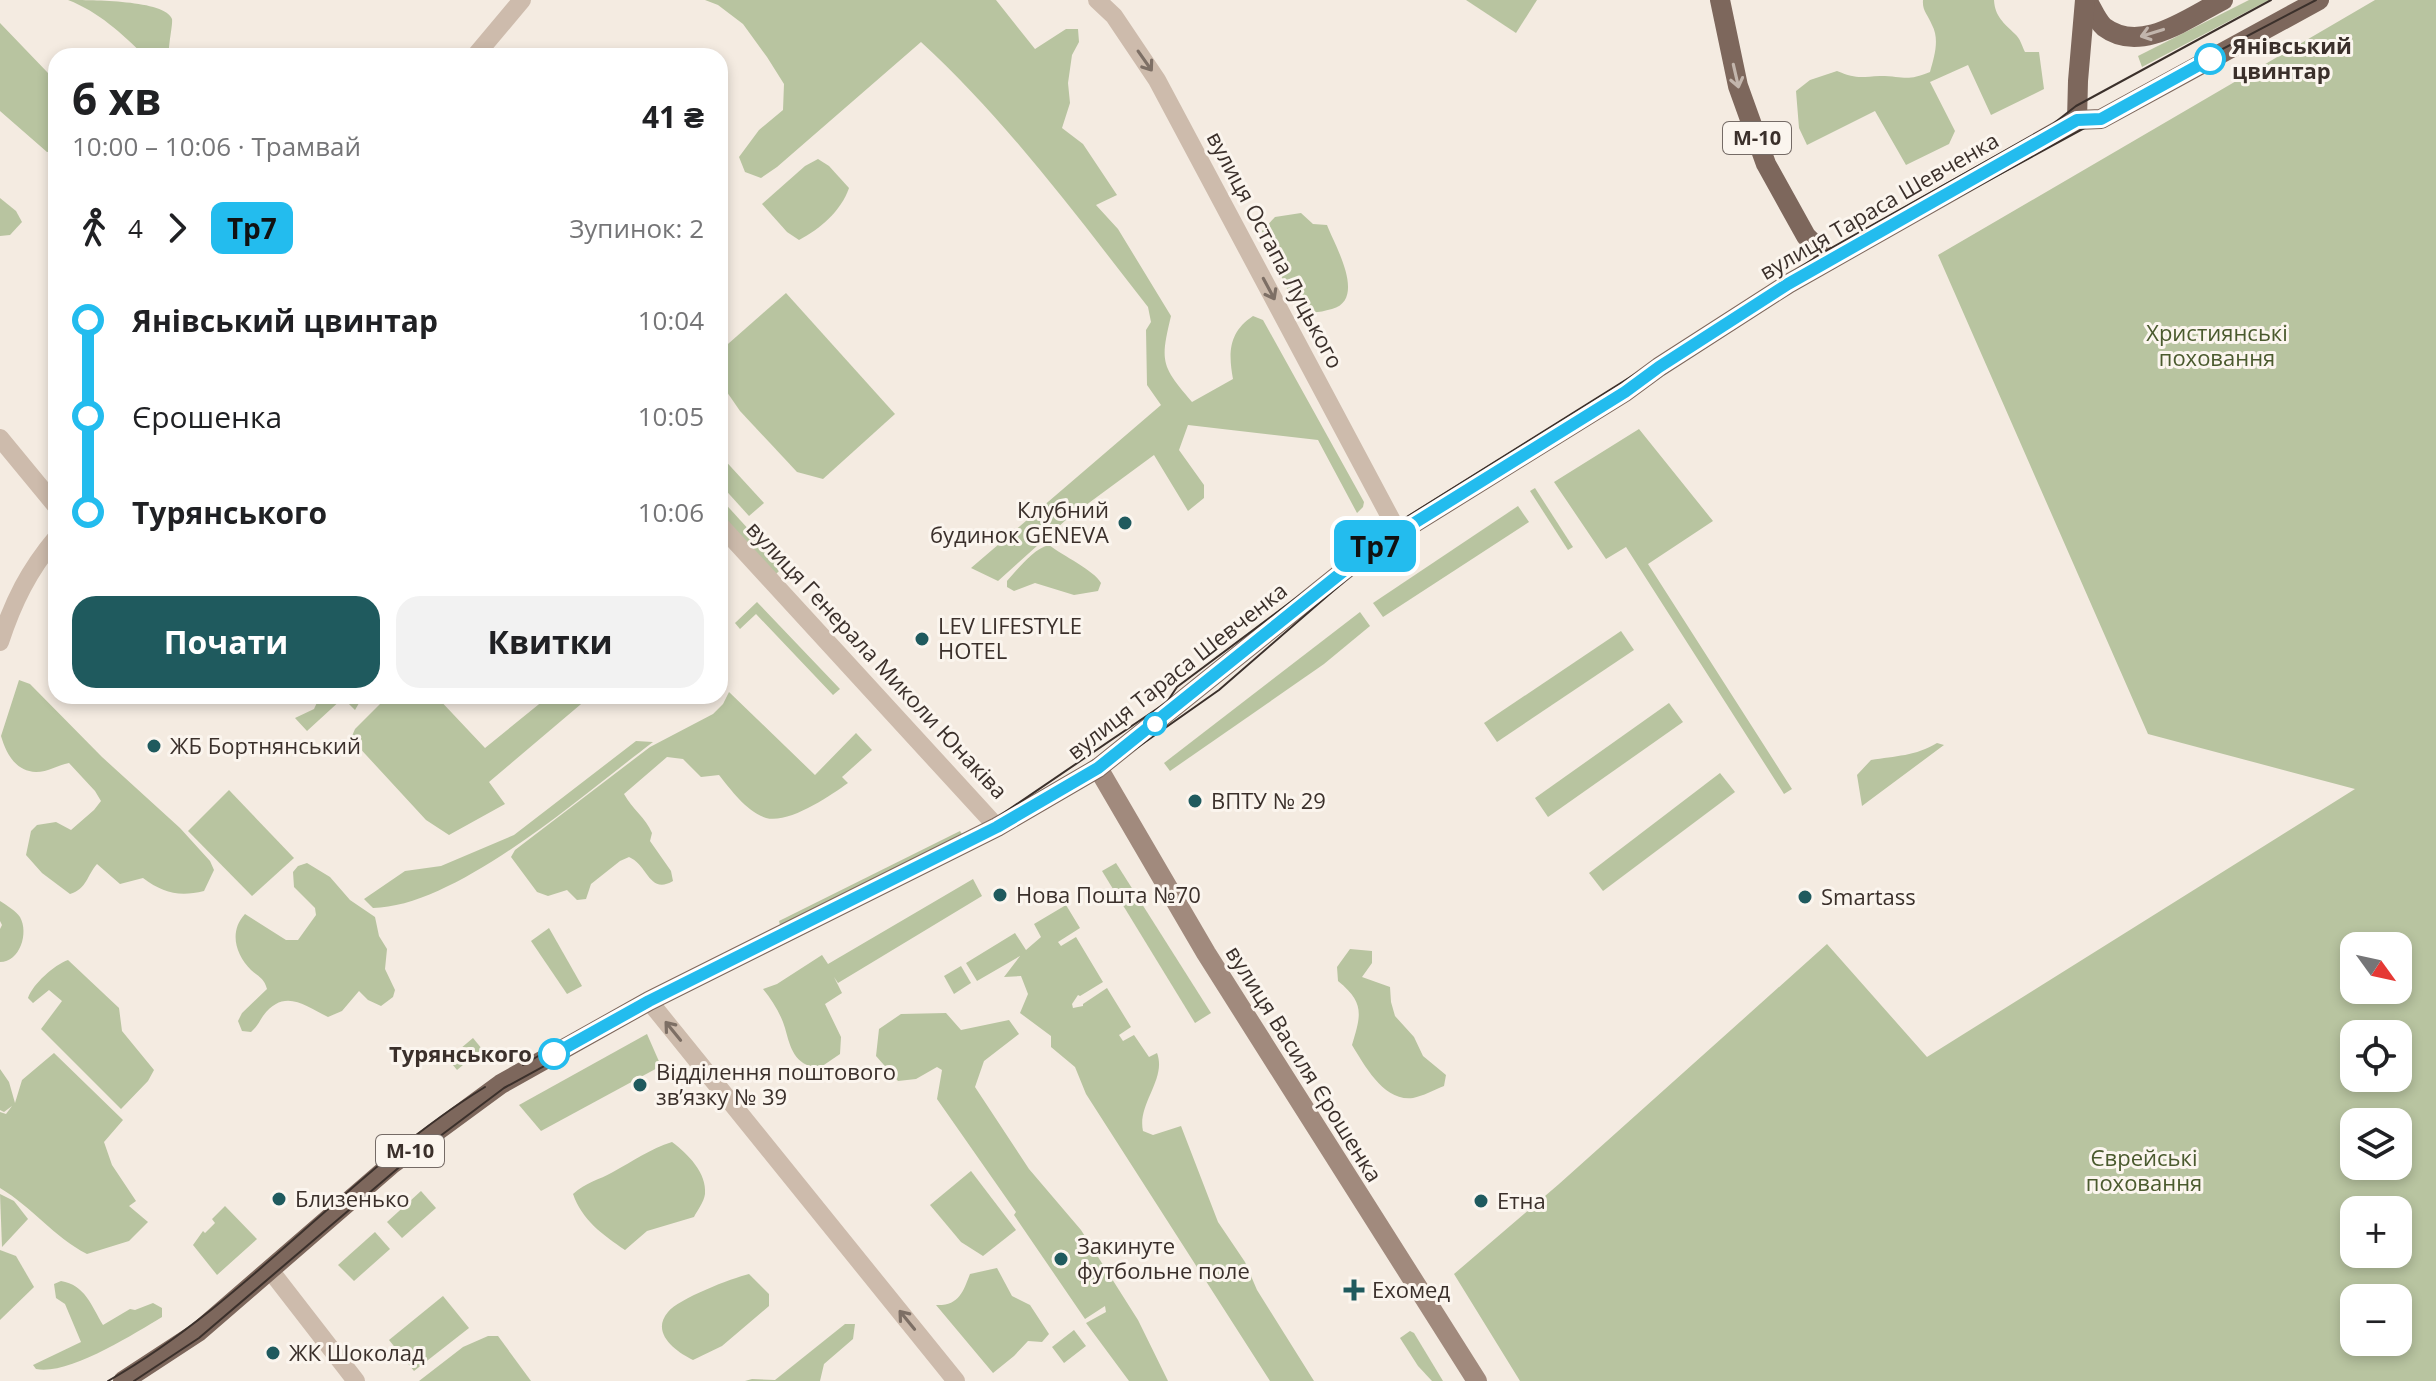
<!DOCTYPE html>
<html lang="uk">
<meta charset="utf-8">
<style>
:root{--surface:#fff;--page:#f2f2f2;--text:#202124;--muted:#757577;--accent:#1f5a5e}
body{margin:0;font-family:"Open Sans",sans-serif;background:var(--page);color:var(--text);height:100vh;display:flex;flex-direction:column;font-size:30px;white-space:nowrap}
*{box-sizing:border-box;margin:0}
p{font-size:26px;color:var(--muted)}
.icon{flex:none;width:44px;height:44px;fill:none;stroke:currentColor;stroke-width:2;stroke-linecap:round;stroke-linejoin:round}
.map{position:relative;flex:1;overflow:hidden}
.side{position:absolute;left:48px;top:48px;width:680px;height:656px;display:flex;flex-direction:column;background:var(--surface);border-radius:24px;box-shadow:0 4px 12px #0003}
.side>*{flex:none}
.badge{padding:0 16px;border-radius:12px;font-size:28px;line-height:52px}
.needle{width:52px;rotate:123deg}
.buttons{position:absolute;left:2340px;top:932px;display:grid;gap:16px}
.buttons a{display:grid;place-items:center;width:72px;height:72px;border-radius:16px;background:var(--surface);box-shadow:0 4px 12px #0003;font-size:40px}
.map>.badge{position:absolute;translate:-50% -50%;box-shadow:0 0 0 4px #fff}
.legs{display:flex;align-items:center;gap:12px;height:88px;padding:0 24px;font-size:26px}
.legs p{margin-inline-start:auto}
.overview{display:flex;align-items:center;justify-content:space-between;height:136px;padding:0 24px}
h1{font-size:44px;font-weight:700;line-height:60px}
.action{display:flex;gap:16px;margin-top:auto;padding:16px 24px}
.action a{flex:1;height:92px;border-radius:24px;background:var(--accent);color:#fff;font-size:32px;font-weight:700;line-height:92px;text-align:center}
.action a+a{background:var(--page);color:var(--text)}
ul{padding:0 24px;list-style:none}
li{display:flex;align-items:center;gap:28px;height:96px;font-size:30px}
li i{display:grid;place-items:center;width:12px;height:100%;margin:0 10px;background:currentColor}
li i::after{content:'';width:20px;height:20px;margin:-10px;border:6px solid;border-radius:50%;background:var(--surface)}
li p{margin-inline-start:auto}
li:first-child i{background:linear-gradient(#0000 50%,currentColor 0)}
li:last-child i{background:linear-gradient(currentColor 50%,#0000 0)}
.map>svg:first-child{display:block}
.green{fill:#b8c4a0;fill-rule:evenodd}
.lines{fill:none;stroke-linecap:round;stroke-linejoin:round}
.street{stroke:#cdbbac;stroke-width:18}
.secondary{stroke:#a18a7d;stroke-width:20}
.primary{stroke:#7d675c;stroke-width:20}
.tram{stroke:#3b302b;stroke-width:2}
.oneway{stroke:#c2b5ac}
.oneway2{stroke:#7d6f65}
.line-1-casing{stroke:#fff;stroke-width:18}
.line-1{stroke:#23bcee;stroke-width:12}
.stop-1-dot{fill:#fff;stroke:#23bcee;stroke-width:4}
.poi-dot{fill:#1f5a5e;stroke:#fbf5ee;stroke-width:3}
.labels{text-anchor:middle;stroke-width:6;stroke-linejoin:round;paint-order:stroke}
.shield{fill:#fbf5ee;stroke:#756b66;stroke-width:2}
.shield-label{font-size:20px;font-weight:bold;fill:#3b302b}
.stop-label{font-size:22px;font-weight:bold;fill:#3b302b;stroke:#fbf5ee;text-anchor:start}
.street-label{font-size:22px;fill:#3b302b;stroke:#fbf5ee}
.park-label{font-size:22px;fill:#4a5a2e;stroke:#fbf5ee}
.poi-label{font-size:22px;fill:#3b302b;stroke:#fbf5ee;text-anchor:start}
</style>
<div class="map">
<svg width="2436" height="1381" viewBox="0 0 2436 1381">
<rect width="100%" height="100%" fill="#f4ebe1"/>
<g class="green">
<path d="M68 0C91 0 166 0 172 19 173 25 168 45 169 56H145C121 33 99 12 68 0Z"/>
<path d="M705 0H996L1035 49 1066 29H1078L1079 42 1072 55 1068 83 1070 103 1062 128 1083 144 1117 195 1096 205 1118 229 1171 316C1160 362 1161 366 1192 402L1233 379C1228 352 1229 332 1253 316L1263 320 1364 502 1363 507 1357 513 1318 440 1188 425 1179 450 1204 485V498L1188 511 1154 455 1067 519 998 581 971 568 1161 405 1147 385 1146 330 1151 322 1148 307C1076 215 1007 121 921 42L777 167 761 178 745 172 739 157 759 130 783 110 784 84 767 57 743 24 718 5Z"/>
<polygon points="1466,0 1537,0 1516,33"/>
<path d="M1923 0H1994C1995 17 2004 23 2015 34 2020 38 2022 46 2025 52H2039L2044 89 1991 115 1968 65 1930 82 1955 131 1949 144 1906 165 1875 111 1807 145 1799 128 1796 91 1810 80 1837 71C1856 79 1860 77 1880 76 1904 76 1906 82 1930 72 1934 57 1940 40 1932 25 1928 15 1922 11 1923 0Z"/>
<polygon points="2249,0 2269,0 2142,67 2138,56"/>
<path d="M2375 0H2436V1381H1520L1454 1274 1559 1184 1827 944 1927 1057 2355 789 2148 734 1938 255ZM2398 946V990H2354V946ZM2398 1034V1078H2354V1034ZM2398 1122V1166H2354V1122ZM2398 1210V1254H2354V1210ZM2398 1298V1342H2354V1298Z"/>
<polygon points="0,23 48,73 56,77 56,151 47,152 0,111"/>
<path d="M818 159 829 166 849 188C841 211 820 229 799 240L787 232 762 204 805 166Z"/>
<polygon points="0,198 16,211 22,222 10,235 0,236"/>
<path d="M1301 213 1313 224 1327 225C1335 246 1367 299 1332 309 1317 313 1310 314 1296 308L1261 232 1275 217Z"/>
<polygon points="786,293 895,414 823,479 797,472 740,411 720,382 720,351"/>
<polygon points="1639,429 1713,521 1648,564 1792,789 1784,794 1626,547 1606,559 1554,482"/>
<polygon points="720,455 764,503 749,516 720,484"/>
<polygon points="1535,488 1573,547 1568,550 1530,491"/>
<polygon points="720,498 783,567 772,578 720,525"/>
<polygon points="1518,506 1529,522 1383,617 1373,603"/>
<path d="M1049 545C1063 556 1094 570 1101 583L1098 591 1074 595 1035 583 1014 591 1007 587V581C1018 569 1033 549 1049 545Z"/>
<polygon points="757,602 840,689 833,695 756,614 740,629 735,623"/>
<polygon points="1360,612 1370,626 1324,664 1170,771 1164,763"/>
<polygon points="1621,631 1634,650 1497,742 1484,723"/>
<path d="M19 680 30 684 102 757 180 828 210 861 214 870 204 891C179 897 163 893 143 878L120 884 97 864C87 875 87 889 70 894L42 873 26 855 31 831 37 825 56 822 71 830 94 810 101 801 95 791 69 763C58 765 48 772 36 772 15 771 6 753 1 736Z"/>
<path d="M729 692 815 775 856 733 872 750 842 777 848 783C830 796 789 824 766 818 747 812 731 790 719 775L701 777 683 759 667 757 624 794C632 809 646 818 652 833L650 841 671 871 673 881C649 895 648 865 629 857L620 861 591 884 586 899 577 900 567 890 548 896 537 892 511 857 515 850 650 747 713 714 723 704Z"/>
<polygon points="320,696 361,696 362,698 355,710 343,698 307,731 295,718 314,709"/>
<polygon points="388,696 436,696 485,748 549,696 585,696 587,699 489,782 505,804 449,835 426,820 355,743 352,736 355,729"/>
<polygon points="1669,703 1683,722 1548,817 1535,798"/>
<path d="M636 741 653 742C585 793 457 907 373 908L364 899 405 871 441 866 514 835Z"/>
<path d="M1937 743 1944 745 1862 806 1857 775 1871 760C1895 756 1916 756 1937 743Z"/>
<polygon points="1720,773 1735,792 1603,891 1589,873"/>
<polygon points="229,790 294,858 252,896 188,831"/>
<polygon points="960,831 962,834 780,925 779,921"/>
<path d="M307 863 330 877 350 900 375 917 379 936 387 949 385 969 395 990 393 997 381 1006 368 1000 359 991 342 1011 328 1017C304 1005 284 988 263 1016 259 1022 257 1027 251 1032L242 1031 238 1021 242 1013 267 989C264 978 259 977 251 970 235 954 229 931 245 914L286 940H298L316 915 315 908 294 887 293 872 298 866Z"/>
<polygon points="1116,863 1211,1013 1195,1023 1102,871"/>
<path d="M973 879 982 896 838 983 834 977 842 993 825 1004 841 1037 840 1054 818 1069C794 1063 791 1050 785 1028 781 1014 772 1000 763 989L777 984 822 955 828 964Z"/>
<path d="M0 901C6 905 16 911 20 917 29 933 20 962 0 962V929L2 925 0 921Z"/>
<path d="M1066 905 1080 928 1058 942 1061 946 1076 937 1103 982 1080 996 1078 995 1072 1004 1073 1008 1083 1006V1004L1107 988 1131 1027 1119 1035 1123 1041 1134 1035 1149 1057 1157 1053C1167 1079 1137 1104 1143 1131L1153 1135 1181 1126 1218 1222 1245 1262 1257 1290 1314 1381H1270L1086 1094 1075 1067 1051 1047V1036L1020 1013 1028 994 1021 976 1004 977 1020 956 977 981 966 963 1015 933 1026 950 1041 937 1034 924Z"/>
<polygon points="549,928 582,986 567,994 531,941"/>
<path d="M1350 949 1372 951V963L1362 977 1390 987 1391 1002 1395 1016 1414 1037 1423 1056 1446 1075 1444 1086C1434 1090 1423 1096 1413 1098 1384 1102 1365 1066 1352 1045 1361 1015 1365 1003 1338 981L1337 967Z"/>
<path d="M68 960 119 1008 122 1031 154 1070 148 1081 121 1109 41 1029 62 1001 49 990 33 1003 28 998C33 984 54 965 68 960Z"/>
<polygon points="961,966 971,983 954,994 944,976"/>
<polygon points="946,1013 961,1030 1009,1020 1019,1034 984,1061 975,1087 1029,1169 1081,1230 1138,1320 1168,1381 1129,1381 1086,1323 1106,1312 1105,1306 1085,1319 1014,1215 1016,1212 937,1099 942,1070 937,1067 916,1079 898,1081 876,1056 879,1029 901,1014"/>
<polygon points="647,1034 661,1066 541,1131 519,1105"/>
<polygon points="473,1038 482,1049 457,1070 448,1059"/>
<path d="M54 1053 123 1120 104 1142 112 1165 136 1201 129 1206 148 1222 129 1241 87 1254C54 1237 32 1207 0 1188V1112L6 1114 12 1106 4 1112 0 1110V1069L9 1082 15 1103 22 1080Z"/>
<path d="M672 1142C688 1154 707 1173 705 1194 704 1202 697 1211 694 1217L647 1231 625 1250C603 1235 582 1220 573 1194 586 1182 599 1180 613 1172 633 1161 650 1149 672 1142Z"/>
<polygon points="971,1171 1016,1230 983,1256 961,1242 930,1205"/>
<polygon points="421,1191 436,1208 402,1238 387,1222"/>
<polygon points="0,1194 14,1201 28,1219 2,1247"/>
<polygon points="225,1206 257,1239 217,1275 193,1245 203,1231 205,1233 215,1223 212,1219"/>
<polygon points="375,1232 390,1249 354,1281 338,1265"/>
<polygon points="0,1250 16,1256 34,1287 0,1320"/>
<path d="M997 1268 1012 1296 1030 1305 1049 1334 1042 1342 1028 1341 1014 1356 993 1373 936 1305C959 1306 963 1292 970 1274Z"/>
<path d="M749 1274 769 1294V1306L722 1346 693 1360C676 1352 650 1333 668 1312 678 1299 732 1278 749 1274Z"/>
<path d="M61 1281C85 1285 91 1305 103 1325L130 1309 135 1310 153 1303 162 1308V1317C134 1334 67 1376 36 1369L33 1365 81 1342 65 1304 56 1298 54 1284Z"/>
<polygon points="443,1296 469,1328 414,1371 389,1340"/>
<polygon points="845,1324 855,1324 853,1339 824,1364 820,1381 745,1381 752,1379 775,1380"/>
<polygon points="1074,1330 1086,1346 1064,1363 1052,1347"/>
<polygon points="1410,1331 1414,1333 1443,1381 1432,1381 1418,1366 1400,1338"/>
<polygon points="488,1336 498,1336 531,1381 419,1381 463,1347"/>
</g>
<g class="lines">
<g class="street">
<polyline points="1097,0 1114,16 1157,80 1398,532"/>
<polyline points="475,56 522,0"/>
<polyline points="0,438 56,506"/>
<polyline points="720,525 997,827"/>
<path d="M0 642C13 602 29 570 56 538"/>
<polyline points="649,1001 956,1381"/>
<polyline points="270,1270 356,1381"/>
</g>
<polyline class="secondary" points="1098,768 1206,953 1477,1381"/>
<g class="primary">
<polyline points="1720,0 1738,86 1766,164 1806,236 1830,260"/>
<path d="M2087 0C2092 8 2097 21 2104 27 2141 55 2189 17 2223 0"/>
<polyline points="2077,120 2078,81 2085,0"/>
<polyline points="123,1381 198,1332 392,1164 501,1084 649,1001 997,827 1098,768 1366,553 1625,392 1659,367 1788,284 2077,120 2101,119 2319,0"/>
</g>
<g class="tram">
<polyline points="767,935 992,821 1167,702 1177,687 1394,525 1656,361 1824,252 2053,124 2076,106 2271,0"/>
<polyline points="523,1065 605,1017 660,989"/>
<path d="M108 1381C247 1302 349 1171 485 1087"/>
<polyline points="134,1381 199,1338 403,1164 504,1088 654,1006 991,835 1052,798 1101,773 1219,690 1370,559 1629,397 1791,288 2101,119 2133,96 2316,0"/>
</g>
</g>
<defs><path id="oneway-shaft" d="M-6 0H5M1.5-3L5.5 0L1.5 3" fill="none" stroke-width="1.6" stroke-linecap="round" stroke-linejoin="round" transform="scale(2)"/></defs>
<g class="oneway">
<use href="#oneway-shaft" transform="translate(2152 33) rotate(163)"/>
<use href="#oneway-shaft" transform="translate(1736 76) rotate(77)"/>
</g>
<g class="oneway2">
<use href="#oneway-shaft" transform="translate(1145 61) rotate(55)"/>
<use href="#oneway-shaft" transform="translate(1269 289) rotate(62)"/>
<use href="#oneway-shaft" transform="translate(673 1031) rotate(-129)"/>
<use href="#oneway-shaft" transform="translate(907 1320) rotate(-129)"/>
</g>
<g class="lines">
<defs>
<polyline id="line-1" points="554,1054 649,1001 997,827 1098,768 1366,553 1625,392 1659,367 1788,284 2077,120 2101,119 2210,59"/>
</defs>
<use href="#line-1" class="line-1-casing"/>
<use href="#line-1" class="line-1"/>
</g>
<g class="stop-1-dot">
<circle cx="2210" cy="59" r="14"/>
<circle cx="1155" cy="724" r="10"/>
<circle cx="554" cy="1054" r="14"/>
</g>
<g class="poi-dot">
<circle cx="1125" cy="523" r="8"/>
<circle cx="922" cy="639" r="8"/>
<circle cx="154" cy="746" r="8"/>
<circle cx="1195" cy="801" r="8"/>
<circle cx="1000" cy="895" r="8"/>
<circle cx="1805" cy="897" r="8"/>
<circle cx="640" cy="1085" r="8"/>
<circle cx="279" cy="1199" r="8"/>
<circle cx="1481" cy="1201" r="8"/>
<circle cx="1061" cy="1259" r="8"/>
<path d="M1350 1278h8v8h8v8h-8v8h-8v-8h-8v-8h8z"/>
<circle cx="273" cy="1353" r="8"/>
</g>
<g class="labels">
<g class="shield">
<rect x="1723" y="122" width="68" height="32" rx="6"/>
<rect x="376" y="1135" width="68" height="32" rx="6"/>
</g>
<g class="shield-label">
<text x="1757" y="145">М-10</text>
<text x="410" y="1158">М-10</text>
</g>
<g class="stop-label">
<text x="2232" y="54">Янівський<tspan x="2232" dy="25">цвинтар</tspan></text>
<text x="532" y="1062" text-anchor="end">Турянського</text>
</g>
<g class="street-label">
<text transform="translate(1879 206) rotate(-30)" y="8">вулиця Тараса Шевченка</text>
<text transform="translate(1275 250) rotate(62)" y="8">вулиця Остапа Луцького</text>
<text transform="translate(877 660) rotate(47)" y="8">вулиця Генерала Миколи Юнаківа</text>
<text transform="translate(1177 671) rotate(-38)" y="8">вулиця Тараса Шевченка</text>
<text transform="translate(1304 1064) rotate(58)" y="8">вулиця Василя Єрошенка</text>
</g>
<g class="park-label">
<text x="2217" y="341">Християнські<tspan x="2217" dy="25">поховання</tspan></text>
<text x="2144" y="1166">Єврейські<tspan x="2144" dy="25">поховання</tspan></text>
</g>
<g class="poi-label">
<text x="1109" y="518" text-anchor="end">Клубний<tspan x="1109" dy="25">будинок GENEVA</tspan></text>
<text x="938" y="634">LEV LIFESTYLE<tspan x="938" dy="25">HOTEL</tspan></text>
<text x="170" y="754">ЖБ Бортнянський</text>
<text x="1211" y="809">ВПТУ № 29</text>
<text x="1016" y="903">Нова Пошта №70</text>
<text x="1821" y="905">Smartass</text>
<text x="656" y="1080">Відділення поштового<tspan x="656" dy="25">зв’язку № 39</tspan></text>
<text x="295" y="1207">Близенько</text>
<text x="1497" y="1209">Етна</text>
<text x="1077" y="1254">Закинуте<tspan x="1077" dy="25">футбольне поле</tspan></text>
<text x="1372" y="1298">Ехомед</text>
<text x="289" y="1361">ЖК Шоколад</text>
</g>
</g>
</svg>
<div class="buttons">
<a><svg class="needle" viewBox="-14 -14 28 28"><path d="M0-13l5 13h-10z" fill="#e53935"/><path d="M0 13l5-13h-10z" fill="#757577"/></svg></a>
<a><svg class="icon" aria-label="locate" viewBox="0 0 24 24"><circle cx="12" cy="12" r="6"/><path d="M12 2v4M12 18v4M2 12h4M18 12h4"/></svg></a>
<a><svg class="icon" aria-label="layers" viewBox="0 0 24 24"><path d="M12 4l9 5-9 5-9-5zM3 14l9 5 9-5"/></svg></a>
<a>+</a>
<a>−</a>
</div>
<b class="badge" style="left:1375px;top:546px;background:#23bcee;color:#111">Тр7</b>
<section class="side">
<div class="overview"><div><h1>6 хв</h1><p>10:00 – 10:06 · Трамвай</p></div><b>41 ₴</b></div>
<div class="legs"><svg class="icon" aria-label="walk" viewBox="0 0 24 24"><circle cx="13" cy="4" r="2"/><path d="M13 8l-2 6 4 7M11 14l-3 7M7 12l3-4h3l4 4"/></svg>4<svg class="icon" aria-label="forward" viewBox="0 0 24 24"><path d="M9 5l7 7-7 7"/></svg><b class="badge" style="background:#23bcee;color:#111">Тр7</b><p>Зупинок: 2</p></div>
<ul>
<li><i style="color:#23bcee"></i><b>Янівський цвинтар</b><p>10:04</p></li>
<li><i style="color:#23bcee"></i><span>Єрошенка</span><p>10:05</p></li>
<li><i style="color:#23bcee"></i><b>Турянського</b><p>10:06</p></li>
</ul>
<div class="action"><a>Почати</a><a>Квитки</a></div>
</section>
</div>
